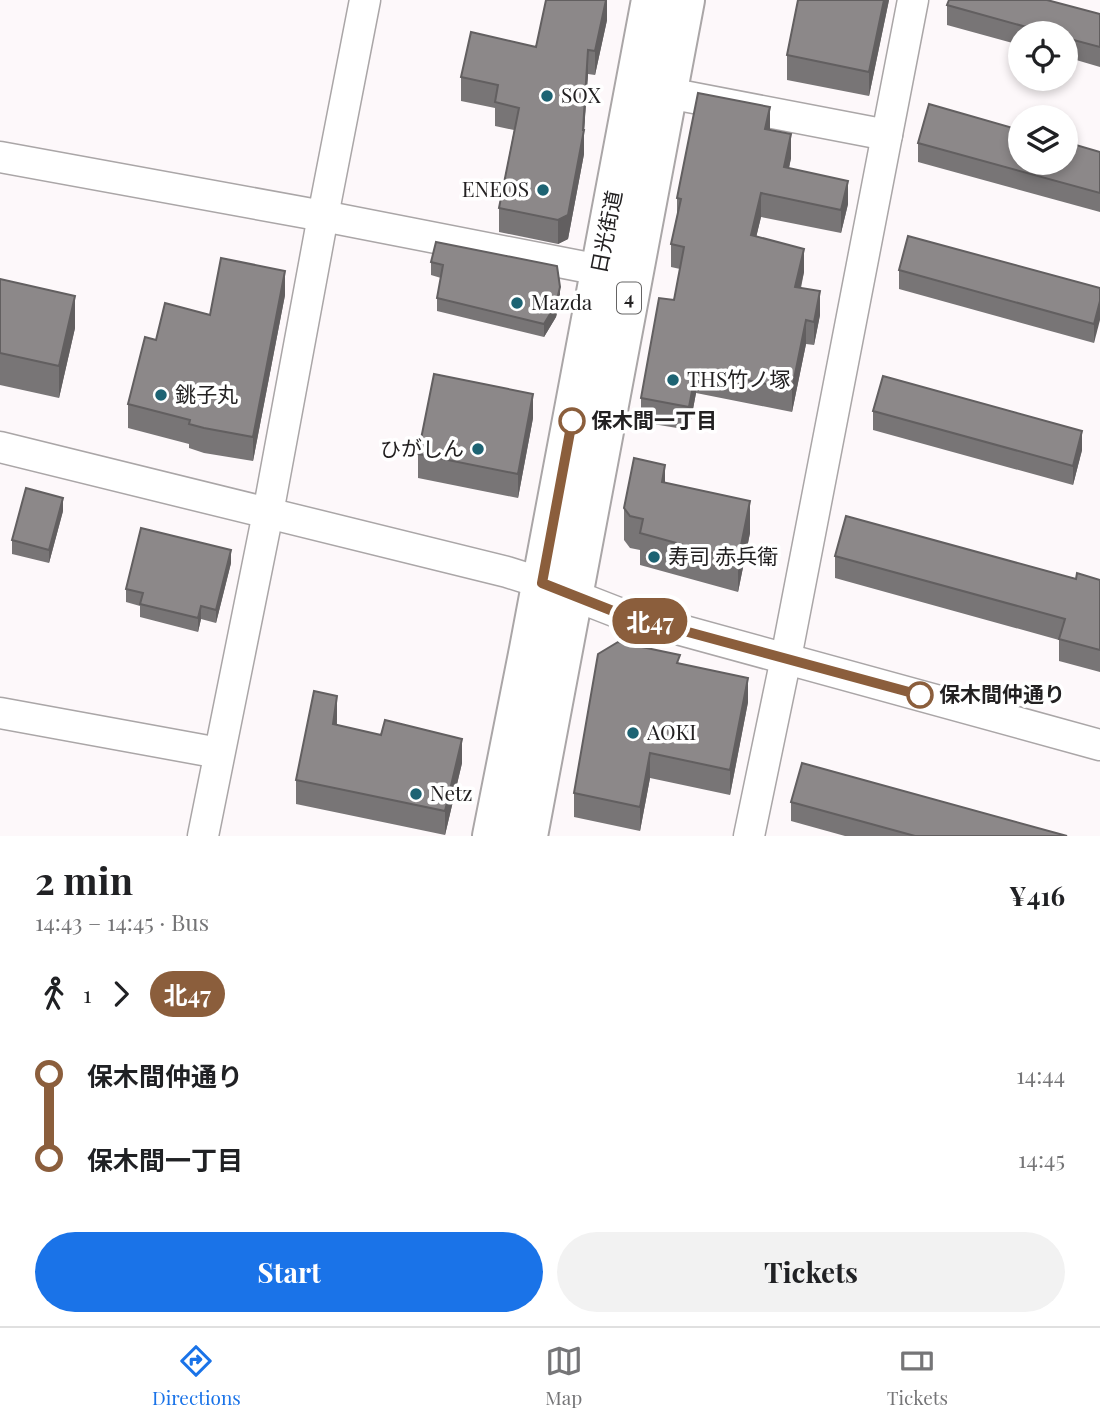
<!DOCTYPE html>
<meta charset="utf-8">
<style>
:root{--surface:#fff;--page:#f2f2f2;--text:#202124;--muted:#757577;--line:#e0e0e0;--accent:#1a73e8}
body{margin:0;font-family:"Playfair Display","Noto Sans JP",serif;background:var(--page);color:var(--text);height:100vh;display:flex;flex-direction:column;font-size:26px;white-space:nowrap}
*{box-sizing:border-box;margin:0}
p{font-size:23px;color:var(--muted)}
.icon{flex:none;width:38px;height:38px;fill:none;stroke:currentColor;stroke-width:2;stroke-linecap:round;stroke-linejoin:round}
.map{position:relative;height:836px;overflow:hidden}
.side{display:flex;flex-direction:column;background:var(--surface);flex:1}
.side>*{flex:none}
.badge{padding:0 14px;border-radius:23px;font-size:24px;line-height:46px}
.buttons{position:absolute;left:1008px;top:21px;display:grid;gap:14px}
.buttons a{display:grid;place-items:center;width:70px;height:70px;border-radius:50%;background:var(--surface);box-shadow:0 4px 10px #0003;font-size:35px}
.map>.badge{position:absolute;translate:-50% -50%;box-shadow:0 0 0 4px #fff}
.legs{display:flex;align-items:center;gap:10px;height:77px;padding:0 35px;font-size:23px}
.legs p{margin-inline-start:auto}
.head{display:flex;align-items:center;justify-content:space-between;height:119px;padding:0 35px}
h1{font-size:38px;font-weight:700;line-height:52px}
.cta{display:flex;gap:14px;margin-top:auto;padding:14px 35px}
.cta a{flex:1;height:80px;border-radius:42px;background:var(--accent);color:#fff;font-size:28px;font-weight:700;line-height:80px;text-align:center}
.cta a+a{background:var(--page);color:var(--text)}
ul{padding:0 35px;list-style:none}
li{display:flex;align-items:center;gap:24px;height:84px;font-size:26px}
li i{display:grid;place-items:center;width:10px;height:100%;margin:0 9px;background:currentColor}
li i::after{content:'';width:18px;height:18px;margin:-9px;border:5px solid;border-radius:50%;background:var(--surface)}
li p{margin-inline-start:auto}
li:first-child i{background:linear-gradient(#0000 50%,currentColor 0)}
li:last-child i{background:linear-gradient(currentColor 50%,#0000 0)}
.tabs{display:flex;justify-content:space-around;align-items:center;height:98px;border-top:2px solid var(--line);background:var(--surface);font-size:19px;color:var(--muted)}
.tabs a{display:grid;justify-items:center;gap:4px}
.tabs .active{color:var(--accent)}
.map>svg:first-child{display:block}
.lines{fill:none;stroke-linecap:round;stroke-linejoin:round}
.minor-casing{stroke:#aaa6a7;stroke-width:33}
.highway-casing{stroke:#aaa6a7;stroke-width:42}
.minor{stroke:#fff;stroke-width:30}
.highway{stroke:#fff;stroke-width:38}
.wall{fill:#787576}
.shaded-wall{fill:#625f60}
.building{fill:#8c8889;stroke:#625f60;stroke-width:2}
.line-1-casing{stroke:#fff;stroke-width:16}
.line-1{stroke:#8b5e3c;stroke-width:10}
.poi-dot{fill:#1d6373;stroke:#fff;stroke-width:2.5}
.stop-1-dot{fill:#fff;stroke:#8b5e3c;stroke-width:3.5}
.labels{text-anchor:middle;stroke-width:7;stroke-linejoin:round;paint-order:stroke}
.shield{fill:#fff;stroke:#656464;stroke-width:2}
.shield-label{font-size:19px;font-weight:bold;fill:#232122}
.poi-label{font-size:21px;fill:#232122;stroke:#fff;text-anchor:start}
.street-label{font-size:21px;fill:#232122;stroke:#fff}
.stop-label{font-size:21px;font-weight:bold;fill:#232122;stroke:#fff;text-anchor:start}
</style>
<div class="map">
<svg width="1100" height="836" viewBox="0 0 1100 836">
<rect width="100%" height="100%" fill="#fdf8fa"/>
<g class="lines">
<defs>
<g id="minor">
<polyline points="668,93 887,135"/>
<polyline points="0,157 323,216 600,270"/>
<polyline points="0,447 507,572 542,583 619,613 1100,745"/>
<polyline points="0,713 219,753"/>
<polyline points="203,836 268,513 323,216 365,0"/>
<polyline points="749,836 786,658 913,0"/>
</g>
<g id="highway">
<polyline points="492,836 529,649 651,0"/>
<polyline points="528,836 685,0"/>
</g>
</defs>
<use href="#minor" class="minor-casing"/>
<use href="#highway" class="highway-casing"/>
<use href="#minor" class="minor"/>
<use href="#highway" class="highway"/>
</g>
<g class="wall">
<polygon points="607,0 607,20 595,75 588,74 584,130 584,154 568,239 558,244 499,232 499,208 514,130 495,126 495,108 461,101 461,77 536,47"/>
<polygon points="889,0 869,96 787,80 787,55"/>
<polygon points="947,5 1100,14 1100,67 1066,57 1066,33 1020,33 1020,45 947,25"/>
<polygon points="770,130 791,158 789,168 848,204 841,233 761,217 756,237 804,272 801,288 820,315 814,345 806,344 792,412 696,393 689,430 641,422 641,398 674,300 680,269 671,267 671,244 677,215 677,198"/>
<polygon points="918,143 1100,152 1100,212 918,162"/>
<polygon points="431,262 560,300 556,317 544,337 437,311 437,298 441,278 431,275"/>
<polygon points="899,270 1100,288 1094,343 899,289"/>
<polygon points="0,279 75,328 59,398 0,385"/>
<polygon points="285,295 253,461 204,453 189,448 189,444 128,428 128,404 156,340 210,315"/>
<polygon points="873,411 1082,450 1073,485 873,430"/>
<polygon points="533,418 518,498 418,478 418,454"/>
<polygon points="665,483 750,533 738,592 640,565 640,550 630,548 624,540 624,508"/>
<polygon points="63,511 49,563 12,554 12,540"/>
<polygon points="835,556 1076,579 1100,580 1100,672 1059,661 1059,640 835,578"/>
<polygon points="231,563 216,623 201,619 198,632 140,617 140,606 126,602 126,589"/>
<polygon points="680,663 748,702 730,795 650,778 640,831 574,817 574,793"/>
<polygon points="337,720 337,725 462,763 445,835 296,804 296,780"/>
<polygon points="791,802 1067,836 845,836 791,821"/>
</g>
<g class="shaded-wall">
<polygon points="602,0 607,0 607,20 595,75 595,51"/>
<polygon points="884,0 889,0 869,96 869,72"/>
<polygon points="588,50 588,74 584,132 584,130 584,154 568,239 558,244 558,220"/>
<polygon points="770,107 770,130 765,129"/>
<polygon points="791,134 791,158 784,191 784,167"/>
<polygon points="848,181 848,204 841,233 841,210"/>
<polygon points="761,193 761,217 751,259 751,235"/>
<polygon points="804,249 804,272 795,310 795,287"/>
<polygon points="285,271 285,295 253,461 253,437"/>
<polygon points="560,287 560,300 556,317 544,337 544,324"/>
<polygon points="820,291 820,315 814,345 814,322"/>
<polygon points="75,296 75,328 59,398 59,366"/>
<polygon points="1100,301 1100,320 1094,343 1094,324"/>
<polygon points="806,320 806,344 792,412 792,389"/>
<polygon points="696,370 696,393 689,430 689,407"/>
<polygon points="533,394 533,418 518,498 518,474"/>
<polygon points="1082,431 1082,450 1073,485 1073,466"/>
<polygon points="665,465 665,497 662,482"/>
<polygon points="63,498 63,511 49,563 49,550"/>
<polygon points="750,501 750,533 738,592 738,560"/>
<polygon points="231,550 231,563 216,623 216,610"/>
<polygon points="201,606 201,619 198,632 198,618"/>
<polygon points="748,678 748,702 730,795 730,770"/>
<polygon points="337,696 337,720 333,748 333,724"/>
<polygon points="462,739 462,763 445,835 445,811"/>
<polygon points="650,753 650,778 640,831 640,807"/>
</g>
<g class="building">
<polygon points="546,0 606,0 595,51 588,50 583,130 584,130 568,215 558,220 499,208 519,108 495,102 498,85 461,77 471,32 536,47"/>
<polygon points="798,0 884,0 869,72 787,55"/>
<polygon points="949,0 1047,0 1100,14 1100,47 1066,38 1066,33 1048,33 947,5"/>
<polygon points="698,93 770,107 765,129 791,134 784,167 848,181 841,210 761,193 751,235 804,249 795,287 820,291 814,322 806,320 792,389 696,370 689,407 641,398 659,298 674,300 684,247 671,244 681,199 677,198"/>
<polygon points="929,104 1020,130 1020,163 1066,163 1066,142 1100,152 1100,193 918,143"/>
<polygon points="908,236 1100,288 1100,301 1094,324 899,270"/>
<polygon points="436,242 557,266 560,287 556,304 544,324 437,298 443,265 431,262"/>
<polygon points="221,258 285,271 253,437 204,428 189,424 190,420 128,404 145,337 156,340 165,303 210,315"/>
<polygon points="0,279 75,296 59,366 0,353"/>
<polygon points="434,374 533,394 518,474 418,454"/>
<polygon points="883,376 1082,431 1073,466 873,411"/>
<polygon points="634,458 665,465 662,482 750,501 738,560 640,533 643,519 630,516 624,508"/>
<polygon points="26,488 63,498 49,550 12,540"/>
<polygon points="846,516 1076,579 1077,573 1100,580 1100,650 1059,639 1065,619 835,556"/>
<polygon points="141,528 231,550 216,610 201,606 198,618 140,604 143,593 126,589"/>
<polygon points="618,642 680,655 677,663 748,678 730,770 650,753 640,807 574,793 598,654"/>
<polygon points="314,691 337,696 333,724 381,735 385,720 462,739 445,811 296,780"/>
<polygon points="802,763 1067,836 915,836 791,802"/>
</g>
<g class="lines">
<defs>
<polyline id="line-1" points="572,421 542,583 618,613 920,695"/>
</defs>
<use href="#line-1" class="line-1-casing"/>
<use href="#line-1" class="line-1"/>
</g>
<g class="poi-dot">
<circle cx="547" cy="96" r="7"/>
<circle cx="543" cy="190" r="7"/>
<circle cx="517" cy="303" r="7"/>
<circle cx="673" cy="380" r="7"/>
<circle cx="161" cy="395" r="7"/>
<circle cx="478" cy="449" r="7"/>
<circle cx="654" cy="557" r="7"/>
<circle cx="633" cy="733" r="7"/>
<circle cx="416" cy="794" r="7"/>
</g>
<g class="stop-1-dot">
<circle cx="572" cy="421" r="12"/>
<circle cx="920" cy="695" r="12"/>
</g>
<g class="labels">
<rect class="shield" x="617" y="282.5" width="24" height="31" rx="5"/>
<g class="shield-label">
<text x="629" y="305">4</text>
</g>
<g class="poi-label">
<text x="561" y="103">SOX</text>
<text x="529" y="197" text-anchor="end">ENEOS</text>
<text x="531" y="310">Mazda</text>
<text x="687" y="387">THS竹ノ塚</text>
<text x="175" y="402">銚子丸</text>
<text x="464" y="456" text-anchor="end">ひがしん</text>
<text x="668" y="564">寿司 赤兵衛</text>
<text x="647" y="740">AOKI</text>
<text x="430" y="801">Netz</text>
</g>
<g class="street-label">
<text transform="translate(607 232) rotate(-79)" y="7">日光街道</text>
</g>
<g class="stop-label">
<text x="591" y="428">保木間一丁目</text>
<text x="939" y="702">保木間仲通り</text>
</g>
</g>
</svg>
<div class="buttons">
<a><svg class="icon" aria-label="locate" viewBox="0 0 24 24"><circle cx="12" cy="12" r="6"/><path d="M12 2v4M12 18v4M2 12h4M18 12h4"/></svg></a>
<a><svg class="icon" aria-label="layers" viewBox="0 0 24 24"><path d="M12 4l9 5-9 5-9-5zM3 14l9 5 9-5"/></svg></a>
</div>
<b class="badge" style="left:650px;top:621px;background:#8b5e3c;color:#fff">北47</b>
</div>
<section class="side">
<div class="head"><div><h1>2 min</h1><p>14:43 – 14:45 · Bus</p></div><b>¥416</b></div>
<div class="legs"><svg class="icon" aria-label="walk" viewBox="0 0 24 24"><circle cx="13" cy="4" r="2"/><path d="M13 8l-2 6 4 7M11 14l-3 7M7 12l3-4h3l4 4"/></svg>1<svg class="icon" aria-label="forward" viewBox="0 0 24 24"><path d="M9 5l7 7-7 7"/></svg><b class="badge" style="background:#8b5e3c;color:#fff">北47</b></div>
<ul>
<li><i style="color:#8b5e3c"></i><b>保木間仲通り</b><p>14:44</p></li>
<li><i style="color:#8b5e3c"></i><b>保木間一丁目</b><p>14:45</p></li>
</ul>
<div class="cta"><a>Start</a><a>Tickets</a></div>
</section>
<nav class="tabs">
<a class="active"><svg class="icon" aria-label="directions" viewBox="0 0 24 24"><path d="M12 3l9 9-9 9-9-9zM9 14v-3h6M13 9l2 2-2 2"/></svg>Directions</a>
<a><svg class="icon" aria-label="map" viewBox="0 0 24 24"><path d="M3 6l6-2 6 2 6-2v14l-6 2-6-2-6 2zM9 4v14M15 6v14"/></svg>Map</a>
<a><svg class="icon" aria-label="tickets" viewBox="0 0 24 24"><path d="M3 7h18v10H3zM15 7v10"/></svg>Tickets</a>
</nav>
